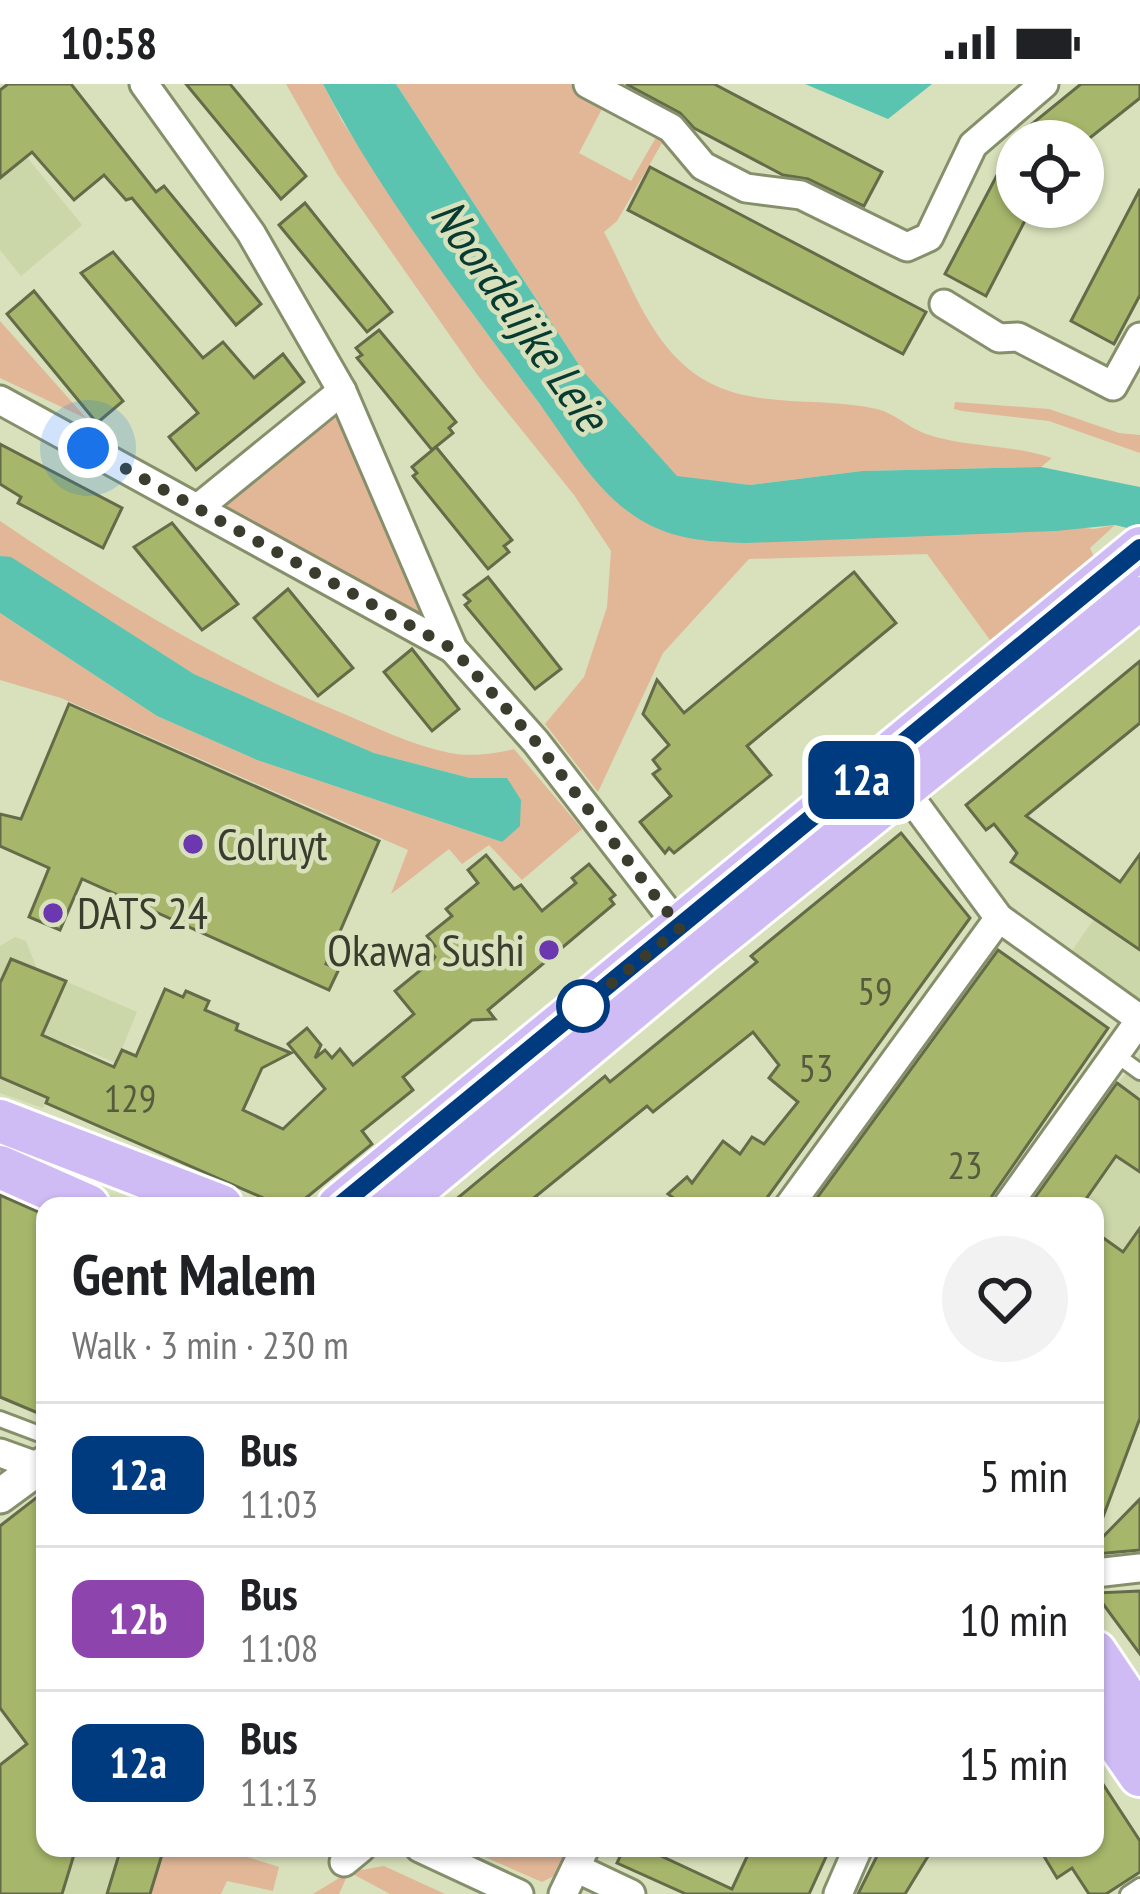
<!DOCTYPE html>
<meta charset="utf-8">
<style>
:root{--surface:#fff;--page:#f2f2f2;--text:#202124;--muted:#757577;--line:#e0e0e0}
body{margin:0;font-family:"PT Sans Narrow",sans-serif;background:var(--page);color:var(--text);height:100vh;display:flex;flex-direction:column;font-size:45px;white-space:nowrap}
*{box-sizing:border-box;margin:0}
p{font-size:39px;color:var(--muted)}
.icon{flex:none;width:66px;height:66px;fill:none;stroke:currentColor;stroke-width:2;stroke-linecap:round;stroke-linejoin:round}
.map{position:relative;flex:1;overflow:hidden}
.sheet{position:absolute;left:36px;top:1113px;width:1068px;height:660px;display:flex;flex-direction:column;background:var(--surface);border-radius:24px;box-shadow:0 3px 9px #0004}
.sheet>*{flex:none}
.badge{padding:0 24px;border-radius:18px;font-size:42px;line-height:78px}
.buttons{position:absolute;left:996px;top:36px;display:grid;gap:24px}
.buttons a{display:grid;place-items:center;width:108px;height:108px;border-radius:50%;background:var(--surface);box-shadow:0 3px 9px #0004;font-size:60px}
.you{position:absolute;width:60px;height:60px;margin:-30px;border:9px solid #fff;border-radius:50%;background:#1a73e8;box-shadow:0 0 0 18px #1a73e833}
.map>.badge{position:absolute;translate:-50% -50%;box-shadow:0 0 0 6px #fff}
.round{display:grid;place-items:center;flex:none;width:126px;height:126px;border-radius:63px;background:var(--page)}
.headline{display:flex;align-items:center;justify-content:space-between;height:204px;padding:0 36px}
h1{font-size:57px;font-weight:700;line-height:90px}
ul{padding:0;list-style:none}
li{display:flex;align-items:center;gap:36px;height:144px;padding:0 36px;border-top:3px solid var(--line)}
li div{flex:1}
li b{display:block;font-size:45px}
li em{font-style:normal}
li .badge{min-width:132px;font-weight:700;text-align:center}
.status{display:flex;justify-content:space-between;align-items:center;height:84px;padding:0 60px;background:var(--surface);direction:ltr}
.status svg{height:33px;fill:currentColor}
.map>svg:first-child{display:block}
.built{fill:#cbd6a9}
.green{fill:#e1b798}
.water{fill:#5bc4b0}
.building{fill:#a6b76b;stroke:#636b49;stroke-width:3}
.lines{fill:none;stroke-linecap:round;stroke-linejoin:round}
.service-casing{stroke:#868f6b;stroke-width:20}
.minor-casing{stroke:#868f6b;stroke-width:33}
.tertiary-casing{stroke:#868f6b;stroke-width:39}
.primary-casing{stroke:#fff;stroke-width:48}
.service{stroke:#fff;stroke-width:14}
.minor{stroke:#fff;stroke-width:27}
.tertiary{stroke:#fff;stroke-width:33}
.primary{stroke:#d0bcf5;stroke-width:42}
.line-casing{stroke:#fff;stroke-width:27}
.line{stroke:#003b80;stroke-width:18}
.walk{stroke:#3a3d2e;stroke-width:12;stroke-dasharray:0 21.6}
.poi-dot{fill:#6b38af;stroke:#d8e1bb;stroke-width:4.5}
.stop-dot{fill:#fff;stroke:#003b80;stroke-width:6}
.labels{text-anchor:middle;stroke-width:9;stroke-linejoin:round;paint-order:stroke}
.number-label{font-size:39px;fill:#555c3d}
.poi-label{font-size:45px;fill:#3a3d2e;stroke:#d8e1bb;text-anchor:start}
.water-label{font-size:48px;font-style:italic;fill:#073a31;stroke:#d8e1bb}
</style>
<div class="status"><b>10:58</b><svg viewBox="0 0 49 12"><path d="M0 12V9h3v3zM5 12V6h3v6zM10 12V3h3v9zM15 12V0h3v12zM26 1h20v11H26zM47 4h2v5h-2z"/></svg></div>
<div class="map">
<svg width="1140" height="1810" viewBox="0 0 1140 1810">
<rect width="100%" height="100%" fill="#d8e1bb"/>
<g class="built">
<polygon points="0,40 82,141 21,192 0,166"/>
<polygon points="1140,770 1140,924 1068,872"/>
<polygon points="15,853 26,857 37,885 137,928 116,979 71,960 43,1024 0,1009 0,862"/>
<polygon points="1140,970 1140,1341 1113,1322 1095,1346 1095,1122 1028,1122"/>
<polygon points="47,1764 164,1764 150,1810 33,1810"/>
</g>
<g class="green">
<polygon points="286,0 323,0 342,37 472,229 594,393 1094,445 1115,441 1090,464 1094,473 990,556 927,470 749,475 663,569 598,708 545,640 584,593 607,523 611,467 574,411 479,293 337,90"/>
<path d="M396 0H570L605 19 579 69 631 97 659 48 666 52 617 137 604 148C628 193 645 246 684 281 738 330 811 310 877 325 894 329 909 344 926 350 967 364 1011 360 1052 374L1041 383 862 387 750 401 677 393 583 287Z"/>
<polygon points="0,237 87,335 0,294"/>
<polygon points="342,307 453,565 198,424"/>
<polygon points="955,318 1049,325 1119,349 1140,351 1140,369 1049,337 962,327 954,325"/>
<path d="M0 437C108 510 217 577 337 627 373 642 411 661 450 669 470 673 494 670 514 665L582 745 522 796 489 761 462 780 449 765 391 810 408 766 61 614 0 596V529L157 632 257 676 502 758 507 694H470L374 669 302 638 194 590 11 474 0 472Z"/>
<polygon points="164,1764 219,1764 279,1783 273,1807 227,1797 221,1810 150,1810"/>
<polygon points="464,1764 568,1764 556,1791 542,1798"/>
<polygon points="384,1782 445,1810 390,1810 349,1788 339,1810 313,1810 349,1788"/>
</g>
<g class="water">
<path d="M323 0H396L583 287 677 392 750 401 862 387 1041 383 1140 403V447L1115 441 1056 447 746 459C706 458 667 455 633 431 594 405 566 356 539 319 464 218 381 111 323 0Z"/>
<polygon points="805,0 932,0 888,35"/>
<polygon points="0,472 11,473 194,590 302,638 374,669 470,694 507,694 521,716 520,742 502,758 257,676 157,632 0,529"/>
</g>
<g class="building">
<polygon points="8,0 71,0 156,108 164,102 261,220 236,241 132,114 126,116 104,91 74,116 32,68 0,94 0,6"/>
<polygon points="186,0 230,0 306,92 281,115"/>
<polygon points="626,0 714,0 882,88 864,122 808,95 783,91 694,44 680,29"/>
<polygon points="1081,0 1140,0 1140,14 1086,57 1017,57 1017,123 1032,123 986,212 945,190 1015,57 1011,57"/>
<polygon points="650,83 926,228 903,270 628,126"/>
<polygon points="1140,105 1140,211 1114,260 1071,237"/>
<polygon points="305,119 392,228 367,248 279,141"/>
<polygon points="113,168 203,274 223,258 254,294 283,270 304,298 196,386 169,353 198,329 81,189"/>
<polygon points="34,207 123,317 97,339 7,230"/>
<polygon points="379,246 456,338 449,344 453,349 432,366 357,274 362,271 356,264"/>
<polygon points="0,360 122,424 103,464 18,419 21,413 0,400"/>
<polygon points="436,363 512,456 504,462 509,468 488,485 413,392 417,389 412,383"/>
<polygon points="172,439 238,520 202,546 134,463"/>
<polygon points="854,488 896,539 747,662 771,691 674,769 669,764 665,769 640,738 671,712 653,690 660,685 653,676 669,661 643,630 657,596 684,629"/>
<polygon points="488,493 561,585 535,605 465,521 470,517 464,511"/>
<polygon points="288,505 353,584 318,612 254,534"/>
<polygon points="412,565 459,625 432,647 384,588"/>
<polygon points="1140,577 1140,639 1026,732 1120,798 1140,770 1140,866 1011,778 1017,769 994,740 986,746 966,721"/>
<polygon points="69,620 379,757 326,880 339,885 329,906 82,795 60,846 29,833 49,784 0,762 0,730 21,735"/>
<polygon points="901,749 970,834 761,1122 676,1122 679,1118 668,1110 687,1093 692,1099 723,1057 740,1070 752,1053 764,1060 798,1018 769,994 779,981 753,948 653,1028 647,1022 524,1122 448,1122 605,992 610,998 665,953 757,878 751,872"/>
<polygon points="486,771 514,805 521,801 542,827 576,799 572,794 589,780 615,811 610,815 614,820 488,926 495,935 472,936 403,993 413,1006 362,1047 372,1060 301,1118 277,1120 46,1019 48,1014 0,993 0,899 11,875 66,897 42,951 114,983 122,966 136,972 165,905 183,913 186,907 209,917 205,926 238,940 236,946 291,969 262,984 243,1026 283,1045 325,1005 288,960 307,944 321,961 315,974 325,966 332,974 340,965 353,981 414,930 395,907 433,876 435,873 429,866 435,862 427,852 452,832 446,825 478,799 468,786"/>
<polygon points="998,866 1108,944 992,1112 989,1122 811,1122"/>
<polygon points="1117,999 1140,1016 1140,1088 1116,1072 1081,1122 1029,1122"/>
<polygon points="0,1111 45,1131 45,1332 0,1313"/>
<polygon points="1140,1144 1140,1334 1097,1449 1095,1148 1123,1168"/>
<polygon points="45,1407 45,1764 76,1764 62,1810 0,1810 0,1681 27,1660 0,1624 0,1442"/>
<polygon points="1140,1415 1140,1466 1095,1470 1095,1461"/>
<polygon points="1140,1507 1140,1570 1095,1509"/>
<polygon points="1095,1688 1140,1757 1140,1788 1106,1810 1089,1810 1072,1784 1057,1794 1039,1764 1095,1764"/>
<polygon points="121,1764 164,1764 150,1810 107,1810"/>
<polygon points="624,1764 662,1764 659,1771 732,1805 751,1764 830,1764 809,1810 686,1810 617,1779"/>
<polygon points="881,1764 933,1764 905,1810 858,1810"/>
</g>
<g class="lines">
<defs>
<g id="service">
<polyline points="1115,970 1140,988"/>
<polyline points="0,1335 45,1352"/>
<polyline points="1128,1810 1140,1802"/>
</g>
<g id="minor">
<polyline points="144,0 251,149 342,307 453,565 536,658 680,844"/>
<polyline points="588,0 671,44 703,82 746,104 801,111 907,163 929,153 973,61 1044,0"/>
<polyline points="944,220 999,254 1018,253 1113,302 1140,253"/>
<polyline points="0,316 453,565"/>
<polyline points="198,424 342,307"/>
<polyline points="904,705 999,834 1140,935"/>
<polyline points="789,1122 999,834"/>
<polyline points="1007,1122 1140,936"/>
<polyline points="0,1369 39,1383"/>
<polyline points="1095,1489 1140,1484"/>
<polyline points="420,1764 519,1810"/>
<polyline points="344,1778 361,1764"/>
<polyline points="576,1784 631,1810"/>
<polyline points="563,1810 585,1764"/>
<polyline points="838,1810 858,1764"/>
</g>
<polyline id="tertiary" points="0,1412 45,1379"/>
<g id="primary">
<polyline points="0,1037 221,1122"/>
<polyline points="0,1083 88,1122"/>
<polyline points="339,1122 1140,464"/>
<polyline points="395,1122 699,869 1140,514"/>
<polyline points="1095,1568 1140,1635"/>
<polyline points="1095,1626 1140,1691"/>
</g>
</defs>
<use href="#service" class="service-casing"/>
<use href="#minor" class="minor-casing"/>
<use href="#tertiary" class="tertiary-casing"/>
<use href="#primary" class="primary-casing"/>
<use href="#service" class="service"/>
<use href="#minor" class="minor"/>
<use href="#tertiary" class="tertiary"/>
<use href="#primary" class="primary"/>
</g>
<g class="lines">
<defs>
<polyline id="line" points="339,1122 1140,464"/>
</defs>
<use href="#line" class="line-casing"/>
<use href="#line" class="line"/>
<polyline class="walk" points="88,364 453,565 536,658 680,844 571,932 583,922"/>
</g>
<g class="poi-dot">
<circle cx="193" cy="760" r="12"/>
<circle cx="53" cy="829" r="12"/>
<circle cx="549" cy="866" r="12"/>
</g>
<circle class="stop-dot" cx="583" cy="922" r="24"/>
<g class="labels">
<g class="number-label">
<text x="875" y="921">59</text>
<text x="816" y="998">53</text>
<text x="130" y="1028">129</text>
<text x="965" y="1095">23</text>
</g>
<g class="poi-label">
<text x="217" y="776">Colruyt</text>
<text x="77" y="845">DATS 24</text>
<text x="525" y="882" text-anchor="end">Okawa Sushi</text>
</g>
<g class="water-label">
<text transform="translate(520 231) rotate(55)" y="17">Noordelijke Leie</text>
</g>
</g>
</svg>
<div class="buttons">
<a><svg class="icon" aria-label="locate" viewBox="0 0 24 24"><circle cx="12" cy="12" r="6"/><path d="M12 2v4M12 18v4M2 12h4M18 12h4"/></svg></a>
</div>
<div class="you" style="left:88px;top:364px"></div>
<b class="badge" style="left:861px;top:696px;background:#003b80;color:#fff">12a</b>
<section class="sheet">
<div class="headline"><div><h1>Gent Malem</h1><p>Walk · 3 min · 230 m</p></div><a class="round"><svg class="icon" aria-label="heart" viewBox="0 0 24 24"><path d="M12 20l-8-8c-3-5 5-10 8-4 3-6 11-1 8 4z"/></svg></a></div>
<ul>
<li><span class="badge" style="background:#003b80;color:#fff">12a</span><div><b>Bus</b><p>11:03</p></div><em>5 min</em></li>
<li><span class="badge" style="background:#8e44ad;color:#fff">12b</span><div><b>Bus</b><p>11:08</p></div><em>10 min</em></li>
<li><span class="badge" style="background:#003b80;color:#fff">12a</span><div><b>Bus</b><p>11:13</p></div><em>15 min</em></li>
</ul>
</section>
</div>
